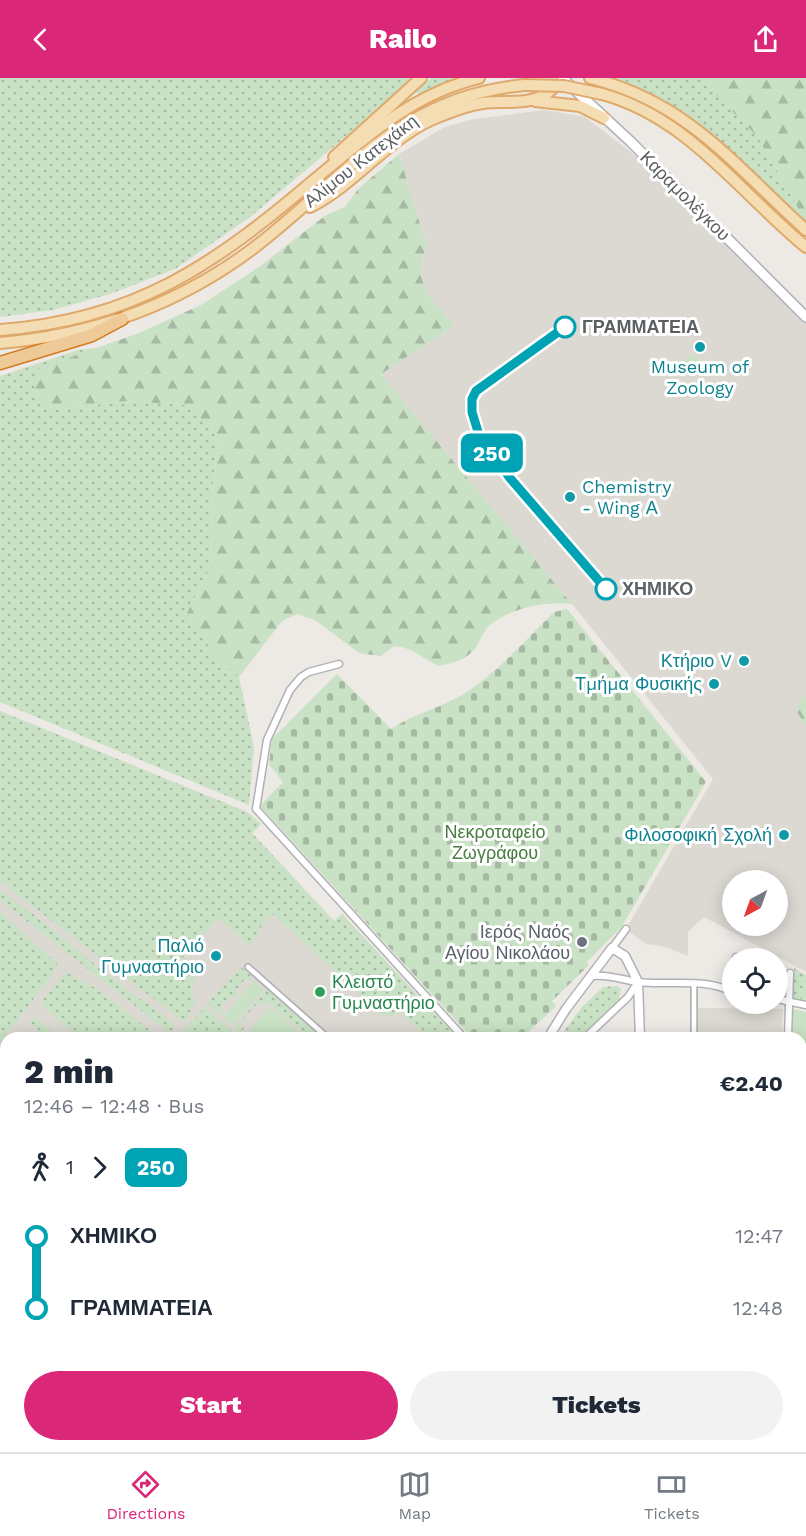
<!DOCTYPE html>
<meta charset="utf-8">
<style>
:root{--surface:#fff;--page:#f2f2f3;--text:#1f2937;--muted:#747a83;--line:#e0e1e3;--accent:#db2777}
body{margin:0;font-family:"Work Sans",sans-serif;background:var(--page);color:var(--text);height:100vh;display:flex;flex-direction:column;font-size:22px;white-space:nowrap}
*{box-sizing:border-box;margin:0}
p{font-size:20px;color:var(--muted)}
.icon{flex:none;width:33px;height:33px;fill:none;stroke:currentColor;stroke-width:2;stroke-linecap:round;stroke-linejoin:round}
.map{position:relative;flex:1;overflow:hidden}
.details{position:absolute;left:0px;top:954px;width:807px;height:420px;display:flex;flex-direction:column;background:var(--surface);border-radius:18px 18px 0 0;box-shadow:0 3px 15px #0003}
.details>*{flex:none}
.badge{padding:0 12px;border-radius:9px;font-size:21px;line-height:39px}
.needle{width:39px;rotate:221deg}
.tools{position:absolute;left:722px;top:792px;display:grid;gap:12px}
.tools a{display:grid;place-items:center;width:66px;height:66px;border-radius:50%;background:var(--surface);box-shadow:0 3px 15px #0003;font-size:30px}
.map>.badge{position:absolute;translate:-50% -50%;box-shadow:0 0 0 3px #fff}
.legs{display:flex;align-items:center;gap:9px;height:66px;padding:0 24px;font-size:20px}
.legs p{margin-inline-start:auto}
.summary{display:flex;align-items:center;justify-content:space-between;height:102px;padding:0 24px}
h1{font-size:33px;font-weight:800;line-height:45px}
.action{display:flex;gap:12px;margin-top:auto;padding:12px 24px}
.action a{flex:1;height:69px;border-radius:36px;background:var(--accent);color:#fff;font-size:24px;font-weight:800;line-height:69px;text-align:center}
.action a+a{background:var(--page);color:var(--text)}
ul{padding:0 24px;list-style:none}
li{display:flex;align-items:center;gap:21px;height:72px;font-size:22px}
li i{display:grid;place-items:center;width:9px;height:100%;margin:0 8px;background:currentColor}
li i::after{content:'';width:15px;height:15px;margin:-8px;border:4px solid;border-radius:50%;background:var(--surface)}
li p{margin-inline-start:auto}
li:first-child i{background:linear-gradient(#0000 50%,currentColor 0)}
li:last-child i{background:linear-gradient(currentColor 50%,#0000 0)}
header{display:flex;justify-content:space-between;align-items:center;height:78px;padding:0 24px;background:var(--accent);color:#fff;font-size:27px;font-weight:800}
.menu{display:flex;justify-content:space-around;align-items:center;height:84px;border-top:2px solid var(--line);background:var(--surface);font-size:16px;color:var(--muted)}
.menu a{display:grid;justify-items:center;gap:3px}
.menu .current{color:var(--accent)}
.map>svg:first-child{display:block}
.education{fill:#dcd9d3;fill-rule:evenodd}
.grass{fill:url(#grass-dots)}
.forest{fill:url(#forest-firs)}
.cemetery{fill:url(#cemetery-stones)}
.park{fill:#c9e1c4}
.lines{fill:none;stroke-linecap:round;stroke-linejoin:round}
.pedestrian-tunnel{stroke:#c9c7c4;stroke-width:4.5;stroke-dasharray:4.5 2;stroke-linecap:butt}
.pedestrian-casing{stroke:#b0b2b5;stroke-width:8}
.minor-casing{stroke:#b0b2b5;stroke-width:9}
.tertiary-casing{stroke:#b0b2b5;stroke-width:11}
.secondary-casing{stroke:#afb3b5;stroke-width:12}
.primary-casing{stroke:#dfa96c;stroke-width:14}
.motorway-casing{stroke:#d37a1e;stroke-width:15}
.pedestrian{stroke:#fff;stroke-width:4.5}
.minor{stroke:#fff;stroke-width:6}
.tertiary{stroke:#fff;stroke-width:8}
.secondary{stroke:#fff;stroke-width:9}
.primary{stroke:#f4ddb2;stroke-width:10}
.motorway{stroke:#efca99;stroke-width:12}
.primary-bridge-casing{stroke:#dfa96c;stroke-width:14;stroke-linecap:butt}
.primary-bridge{stroke:#f4ddb2;stroke-width:10}
.line-1-casing{stroke:#fff;stroke-width:14}
.line-1{stroke:#00a3b4;stroke-width:9}
.stop-1-dot{fill:#fff;stroke:#00a3b4;stroke-width:3}
.culture-dot{fill:#0f9aa8;stroke:#fff;stroke-width:2}
.worship-dot{fill:#6b7280;stroke:#fff;stroke-width:2}
.leisure-dot{fill:#2e9e5b;stroke:#fff;stroke-width:2}
.labels{text-anchor:middle;stroke-width:6;stroke-linejoin:round;paint-order:stroke}
.street-label{font-size:18px;fill:#5c6063;stroke:#fff}
.stop-label{font-size:18px;font-weight:bold;fill:#5c6063;stroke:#fff;text-anchor:start}
.culture-label{font-size:18px;fill:#0d838f;stroke:#fff;text-anchor:end}
.park-label{font-size:18px;fill:#487e40;stroke:#fff}
.worship-label{font-size:18px;fill:#5b616d;stroke:#fff;text-anchor:end}
.leisure-label{font-size:18px;fill:#27864d;stroke:#fff;text-anchor:start}
</style>
<header><svg class="icon" aria-label="back" viewBox="0 0 24 24"><path d="M15 5l-7 7 7 7"/></svg>Railo<svg class="icon" aria-label="share" viewBox="0 0 24 24"><path d="M12 15V3M7 8l5-5 5 5M5 13v7h14v-7"/></svg></header>
<div class="map">
<svg width="806" height="1374" viewBox="0 0 806 1374">
<defs>
<pattern id="grass-dots" width="8" height="8" patternUnits="userSpaceOnUse" patternTransform="scale(1.5)"><rect width="8" height="8" fill="#c9e1c4"/><path d="M2 2h.1M6 6h.1" fill="none" stroke="#a6baa3" stroke-width="1.8" stroke-linecap="round"/></pattern>
<pattern id="forest-firs" width="22" height="20" patternUnits="userSpaceOnUse" patternTransform="scale(1.5)"><rect width="22" height="20" fill="#c9e1c4"/><path d="M5 1l3.5 6h-7zM16 11l3.5 6h-7z" fill="#a6baa3"/></pattern>
<pattern id="cemetery-stones" width="16" height="16" patternUnits="userSpaceOnUse" patternTransform="scale(1.5)"><rect width="16" height="16" fill="#c9e1c4"/><path d="M2 7V4a2 2 0 0 1 4 0v3zM10 15v-3a2 2 0 0 1 4 0v3z" fill="#a6baa3"/></pattern>
</defs>
<rect width="100%" height="100%" fill="#ede9e5"/>
<g class="education">
<path d="M545 32 585 39 645 85 806 245V894L704 839 688 854V878L662 868 646 866 626 851 713 701 572 526 381 296 454 248 426 214 420 195 426 166 399 76 445 49 473 41ZM732 802H777V848H732Z"/>
<polygon points="0,633 247,734 261,746 252,755 334,843 342,836 457,960 6,960 6,1368 488,1368 489,1374 0,1374"/>
<polygon points="698,930 783,931 782,960 698,960"/>
</g>
<g class="grass">
<polygon points="0,0 415,0 250,139 175,191 110,216 52,232 0,239"/>
<polygon points="431,0 458,0 419,17 415,14"/>
<polygon points="595,0 806,0 806,146 709,53 651,18"/>
<polygon points="103,269 36,292 48,333 125,323 188,327 218,358 212,419 210,490 187,535 214,576 239,599 254,670 249,727 0,624 0,298 78,272"/>
<polygon points="0,633 247,734 261,746 252,755 334,843 342,836 451,953 446,960 423,960 423,956 399,932 393,938 381,937 273,836 264,844 250,868 218,840 179,884 196,899 190,912 196,923 184,944 0,803"/>
<polygon points="0,813 33,836 134,918 145,923 174,946 173,953 167,953 0,822"/>
<polygon points="0,834 59,887 0,965"/>
<polygon points="241,889 322,960 297,960 302,954 268,924 264,928 258,924 240,946 244,950 240,955 234,950 267,912 253,900 250,903 246,900 235,913 238,916 234,921 230,918 219,931 223,934 220,937 207,926"/>
<polygon points="794,890 806,897 806,922 792,920"/>
<polygon points="67,894 97,911 160,960 79,960 40,925"/>
<polygon points="617,908 621,911 619,922 581,960 559,960 581,930 603,909"/>
<polygon points="205,929 240,960 177,960"/>
<polygon points="35,939 60,960 47,960 30,945"/>
<polygon points="0,1146 6,1154 6,1281 0,1286"/>
<polygon points="92,1368 123,1368 117,1374 97,1374"/>
<polygon points="309,1368 347,1368 354,1374 310,1374"/>
</g>
<g class="forest">
<polygon points="699,0 806,0 806,144 757,58"/>
<path d="M399 76 426 166 420 195 426 214 454 248 381 296 572 526C546 523 514 529 491 546 483 552 481 562 476 569 467 582 453 585 439 588 421 580 415 570 394 568L381 578 359 575 315 542 297 536 282 543 239 599 214 576 187 535 210 490 212 419 218 358 188 327 125 323 48 333 34 317 35 292 139 255 201 227 259 189 326 137 345 129 359 110Z"/>
<polygon points="806,618 806,648 797,634 800,623"/>
</g>
<path class="cemetery" d="M567 531 706 704 622 848 587 884 589 887 552 923 556 928 522 960H472L260 728 283 704 269 686 272 661 337 596 391 651C415 635 439 631 462 617 497 596 525 562 554 534Z"/>
<g class="park">
<circle cx="692" cy="284" r="7"/>
<polygon points="254,903 264,912 233,947 223,939"/>
<polygon points="270,929 297,953 291,960 251,960 246,956"/>
<polygon points="793,931 806,934 806,985 801,985 801,960 793,960"/>
<rect x="204" y="1368" width="68" height="6"/>
</g>
<g class="lines">
<polyline class="pedestrian-tunnel" points="0,1291 6,1297"/>
<defs>
<g id="pedestrian">
<polyline points="248,889 328,960"/>
<polyline points="694,905 694,960"/>
<polyline points="0,1231 6,1224"/>
<polyline points="668,1374 668,1368"/>
</g>
<g id="minor">
<polyline points="339,586 309,594 301,599 290,612 267,662 256,731 464,960"/>
<polyline points="612,870 626,851"/>
<polyline points="736,880 736,879"/>
<path d="M592 898C609 896 622 902 638 904 670 908 704 899 732 914"/>
<polyline points="777,921 806,927"/>
<polyline points="585,960 628,919 638,904"/>
<polyline points="788,960 790,895"/>
<polyline points="801,988 806,988"/>
<polyline points="801,1062 806,1062"/>
<polyline points="801,1134 806,1134"/>
<polyline points="801,1207 806,1207"/>
<polyline points="801,1283 806,1283"/>
<polyline points="801,1355 806,1355"/>
<polyline points="538,1374 546,1368"/>
<polyline points="733,1374 733,1368"/>
<polyline points="783,1374 783,1368"/>
</g>
<g id="tertiary">
<polyline points="548,960 566,931 612,870 625,878 638,904 640,960"/>
<polyline points="496,1368 496,1374"/>
<polyline points="626,1374 626,1368"/>
</g>
<polyline id="secondary" points="562,0 630,63 806,239"/>
<g id="primary">
<path d="M590 0C688 24 735 88 806 152"/>
<path d="M602 16C688 39 740 115 806 169"/>
<polyline points="535,23 580,28 604,40"/>
<polyline points="334,79 421,0"/>
<path d="M310 129C358 105 391 55 443 37 455 32 469 27 483 25 505 22 536 29 553 10"/>
<path d="M0 252C135 242 214 187 314 102 365 60 412 16 479 0"/>
<path d="M0 265C94 257 180 226 255 169 347 98 400 18 525 7"/>
</g>
<polyline id="motorway" points="0,285 92,257 122,241"/>
</defs>
<use href="#pedestrian" class="pedestrian-casing"/>
<use href="#minor" class="minor-casing"/>
<use href="#tertiary" class="tertiary-casing"/>
<use href="#secondary" class="secondary-casing"/>
<use href="#primary" class="primary-casing"/>
<use href="#motorway" class="motorway-casing"/>
<use href="#pedestrian" class="pedestrian"/>
<use href="#minor" class="minor"/>
<use href="#tertiary" class="tertiary"/>
<use href="#secondary" class="secondary"/>
<use href="#primary" class="primary"/>
<use href="#motorway" class="motorway"/>
<defs>
<polyline id="primary-bridge" points="525,7 564,8 602,16"/>
</defs>
<use href="#primary-bridge" class="primary-bridge-casing"/>
<use href="#primary-bridge" class="primary-bridge"/>
</g>
<g class="lines">
<defs>
<polyline id="line-1" points="565,249 476,313 472,321 472,334 479,357 509,399 606,511"/>
</defs>
<use href="#line-1" class="line-1-casing"/>
<use href="#line-1" class="line-1"/>
</g>
<g class="stop-1-dot">
<circle cx="565" cy="249" r="10"/>
<circle cx="606" cy="511" r="10"/>
</g>
<g class="culture-dot">
<circle cx="700" cy="269" r="6"/>
<circle cx="570" cy="419" r="6"/>
<circle cx="744" cy="583" r="6"/>
<circle cx="714" cy="606" r="6"/>
<circle cx="784" cy="757" r="6"/>
<circle cx="216" cy="878" r="6"/>
</g>
<circle class="worship-dot" cx="582" cy="864" r="6"/>
<circle class="leisure-dot" cx="320" cy="914" r="6"/>
<g class="labels">
<g class="street-label">
<text transform="translate(361 83) rotate(-38)" y="6">Αλίμου Κατεχάκη</text>
<text transform="translate(685 118) rotate(45)" y="6">Καραμολέγκου</text>
</g>
<g class="stop-label">
<text x="582" y="255">ΓΡΑΜΜΑΤΕΙΑ</text>
<text x="622" y="517">ΧΗΜΙΚΟ</text>
</g>
<g class="culture-label">
<text x="700" y="295" text-anchor="middle">Museum of<tspan x="700" dy="21">Zoology</tspan></text>
<text x="582" y="415" text-anchor="start">Chemistry<tspan x="582" dy="21">- Wing Α</tspan></text>
<text x="732" y="589">Κτήριο V</text>
<text x="702" y="612">Τμήμα Φυσικής</text>
<text x="772" y="763">Φιλοσοφική Σχολή</text>
<text x="204" y="874">Παλιό<tspan x="204" dy="21">Γυμναστήριο</tspan></text>
</g>
<g class="park-label">
<text x="495" y="760">Νεκροταφείο<tspan x="495" dy="21">Ζωγράφου</tspan></text>
</g>
<g class="worship-label">
<text x="570" y="860">Ιερός Ναός<tspan x="570" dy="21">Αγίου Νικολάου</tspan></text>
</g>
<g class="leisure-label">
<text x="332" y="910">Κλειστό<tspan x="332" dy="21">Γυμναστήριο</tspan></text>
</g>
</g>
</svg>
<div class="tools">
<a><svg class="needle" viewBox="-14 -14 28 28"><path d="M0-13l5 13h-10z" fill="#e53935"/><path d="M0 13l5-13h-10z" fill="#747a83"/></svg></a>
<a><svg class="icon" aria-label="locate" viewBox="0 0 24 24"><circle cx="12" cy="12" r="6"/><path d="M12 2v4M12 18v4M2 12h4M18 12h4"/></svg></a>
</div>
<b class="badge" style="left:492px;top:375px;background:#00a3b4;color:#fff">250</b>
<section class="details">
<div class="summary"><div><h1>2 min</h1><p>12:46 – 12:48 · Bus</p></div><b>€2.40</b></div>
<div class="legs"><svg class="icon" aria-label="walk" viewBox="0 0 24 24"><circle cx="13" cy="4" r="2"/><path d="M13 8l-2 6 4 7M11 14l-3 7M7 12l3-4h3l4 4"/></svg>1<svg class="icon" aria-label="forward" viewBox="0 0 24 24"><path d="M9 5l7 7-7 7"/></svg><b class="badge" style="background:#00a3b4;color:#fff">250</b></div>
<ul>
<li><i style="color:#00a3b4"></i><b>ΧΗΜΙΚΟ</b><p>12:47</p></li>
<li><i style="color:#00a3b4"></i><b>ΓΡΑΜΜΑΤΕΙΑ</b><p>12:48</p></li>
</ul>
<div class="action"><a>Start</a><a>Tickets</a></div>
</section>
</div>
<nav class="menu">
<a class="current"><svg class="icon" aria-label="directions" viewBox="0 0 24 24"><path d="M12 3l9 9-9 9-9-9zM9 14v-3h6M13 9l2 2-2 2"/></svg>Directions</a>
<a><svg class="icon" aria-label="map" viewBox="0 0 24 24"><path d="M3 6l6-2 6 2 6-2v14l-6 2-6-2-6 2zM9 4v14M15 6v14"/></svg>Map</a>
<a><svg class="icon" aria-label="tickets" viewBox="0 0 24 24"><path d="M3 7h18v10H3zM15 7v10"/></svg>Tickets</a>
</nav>
